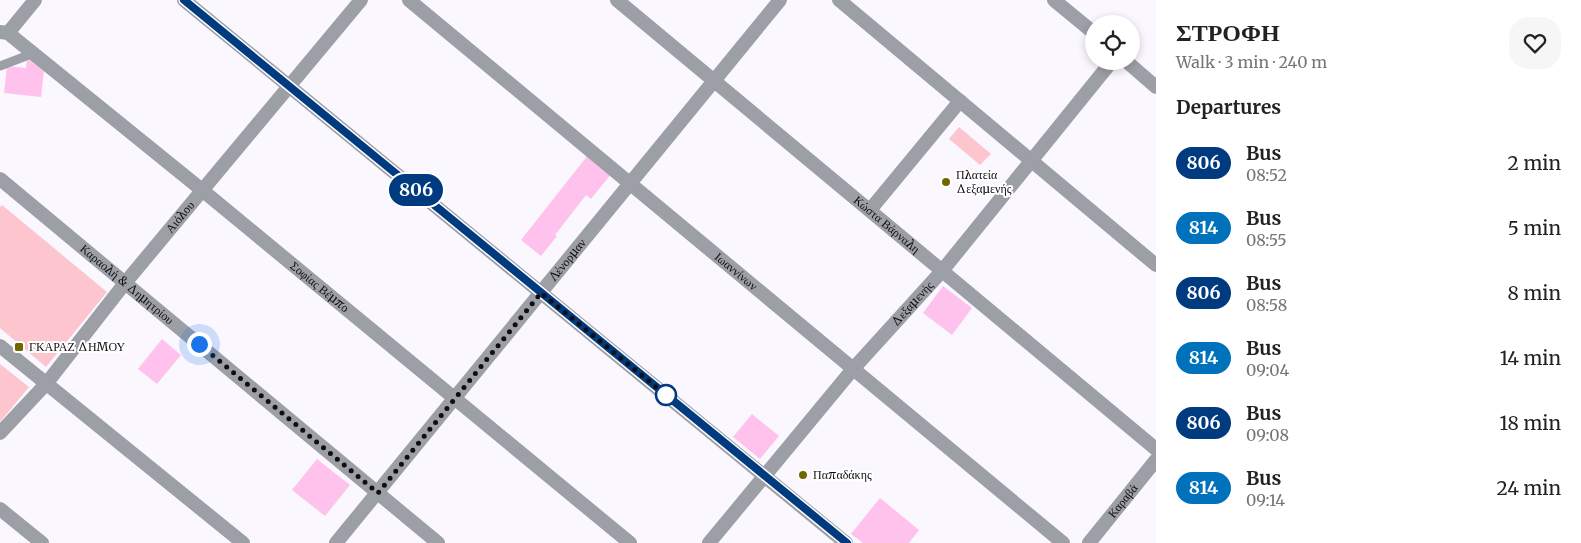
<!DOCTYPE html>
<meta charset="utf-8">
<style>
:root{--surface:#fff;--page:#f6f6f6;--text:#222;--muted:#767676}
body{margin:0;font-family:Merriweather,serif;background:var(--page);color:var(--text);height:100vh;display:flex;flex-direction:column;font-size:19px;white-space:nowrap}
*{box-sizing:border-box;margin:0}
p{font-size:16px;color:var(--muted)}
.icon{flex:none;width:28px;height:28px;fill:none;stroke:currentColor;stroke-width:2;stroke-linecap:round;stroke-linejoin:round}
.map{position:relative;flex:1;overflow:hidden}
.side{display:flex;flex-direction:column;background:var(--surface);width:425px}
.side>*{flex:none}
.badge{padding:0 10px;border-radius:16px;font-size:18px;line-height:32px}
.fabs{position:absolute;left:1085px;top:15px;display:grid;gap:10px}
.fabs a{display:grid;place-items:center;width:55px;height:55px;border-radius:50%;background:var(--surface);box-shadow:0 2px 8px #0003;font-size:25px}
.you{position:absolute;width:25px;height:25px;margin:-12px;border:4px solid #fff;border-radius:50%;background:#1a73e8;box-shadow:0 0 0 8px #1a73e833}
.map>.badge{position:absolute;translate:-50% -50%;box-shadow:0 0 0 2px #fff}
h2{padding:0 20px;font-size:19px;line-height:45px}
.round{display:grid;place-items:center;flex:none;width:52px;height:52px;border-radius:20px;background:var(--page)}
.summary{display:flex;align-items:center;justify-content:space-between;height:85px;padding:0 20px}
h1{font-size:24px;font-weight:700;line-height:38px}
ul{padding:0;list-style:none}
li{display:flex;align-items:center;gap:15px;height:65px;padding:0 20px}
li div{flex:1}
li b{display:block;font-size:19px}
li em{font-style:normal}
li .badge{min-width:55px;font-weight:700;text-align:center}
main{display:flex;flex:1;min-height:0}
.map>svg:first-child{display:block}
.green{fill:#fdc6ce}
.building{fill:#fec2ec}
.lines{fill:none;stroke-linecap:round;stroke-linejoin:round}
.service{stroke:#9d9fa6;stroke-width:9}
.pedestrian{stroke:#9d9fa6;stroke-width:14}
.minor{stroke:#9d9fa6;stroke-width:14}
.tertiary{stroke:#9d9fa6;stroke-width:14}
.line-casing{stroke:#fff;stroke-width:11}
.line{stroke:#003b80;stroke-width:8}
.walk{stroke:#100d13;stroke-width:5;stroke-dasharray:0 9}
.poi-dot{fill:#6f6800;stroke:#fff;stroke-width:2}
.stop-dot{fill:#fff;stroke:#003b80;stroke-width:2.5}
.labels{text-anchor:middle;stroke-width:4;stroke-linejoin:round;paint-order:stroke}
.poi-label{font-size:12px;fill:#100d13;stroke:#fff;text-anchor:start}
.street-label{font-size:12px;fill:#100d13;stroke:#fff}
</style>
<main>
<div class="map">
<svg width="1156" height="543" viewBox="0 0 1156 543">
<rect width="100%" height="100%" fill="#faf7fe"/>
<g class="green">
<polygon points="959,127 991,154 980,165 949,139"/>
<polygon points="2,205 107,292 46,367 0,328 0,207"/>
<polygon points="0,364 29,387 0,422"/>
</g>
<g class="building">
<polygon points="27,60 45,62 41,97 4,93 7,66 26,68"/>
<polygon points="588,155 612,173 591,199 586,195 555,235 557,236 541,256 521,240"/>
<polygon points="943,286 972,308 952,335 923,313"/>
<polygon points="162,339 181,355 157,384 138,369"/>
<polygon points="752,414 779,436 760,459 733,437"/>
<polygon points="317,459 350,485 325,516 292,490"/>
<polygon points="880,498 919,530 909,543 863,543 851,534"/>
</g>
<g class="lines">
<polyline class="service" points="0,66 34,53"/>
<g class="pedestrian">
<polyline points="870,210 960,101"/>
<polyline points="0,433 46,384 125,283"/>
</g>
<g class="minor">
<path id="s1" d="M409 0 1063 543"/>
<polyline points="839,0 1156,265"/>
<polyline points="1054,0 1094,33"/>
<path id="s2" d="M8 33 202 190 630 543"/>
<polyline points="1126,61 1156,87"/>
<path id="s3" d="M0 179 438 543"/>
<path id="s4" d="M125 283 361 0"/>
<polyline points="0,346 243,543"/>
<polyline points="0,509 42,543"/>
<path id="s5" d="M336 543 780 0"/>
<path id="s6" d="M709 543 853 369 942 271 1112 61"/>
</g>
<g class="tertiary">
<polyline points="184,0 846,543"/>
<path id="s7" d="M617 0 1156 449"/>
<polyline points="0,32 8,33 35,0"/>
<path id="s8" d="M1089 543 1156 460"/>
</g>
</g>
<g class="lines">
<defs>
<polyline id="line" points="184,0 847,543"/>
</defs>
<use href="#line" class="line-casing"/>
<use href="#line" class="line"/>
<polyline class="walk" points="199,344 378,493 541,293 666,395"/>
</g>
<g class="poi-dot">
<circle cx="946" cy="182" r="5"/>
<rect x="14" y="342" width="10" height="10" rx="2.5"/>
<circle cx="803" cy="475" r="5"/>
</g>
<circle class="stop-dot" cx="666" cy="395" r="10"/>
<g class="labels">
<g class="poi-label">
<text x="956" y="179">Πλατεία<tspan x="956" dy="14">Δεξαμενής</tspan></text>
<text x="29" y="351">ΓΚΑΡΑΖ ΔΗΜΟΥ</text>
<text x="813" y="479">Παπαδάκης</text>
</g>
<g class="street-label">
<text dy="4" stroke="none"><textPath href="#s4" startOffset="86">Αιόλου</textPath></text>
<text dy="4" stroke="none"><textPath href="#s7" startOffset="351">Κώστα Βάρναλη</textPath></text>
<text dy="4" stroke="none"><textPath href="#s5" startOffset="366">Λένορμαν</textPath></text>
<text dy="4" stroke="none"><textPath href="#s1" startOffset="425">Ιωαννίνων</textPath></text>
<text dy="4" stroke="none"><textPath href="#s3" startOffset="165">Καραολή &amp; Δημητρίου</textPath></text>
<text dy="4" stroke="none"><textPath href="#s2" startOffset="402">Σοφίας Βέμπο</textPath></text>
<text dy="4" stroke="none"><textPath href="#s6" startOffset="314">Δεξαμενής</textPath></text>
<text dy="4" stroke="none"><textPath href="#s8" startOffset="54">Καραβά</textPath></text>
</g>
</g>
</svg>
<div class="fabs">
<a><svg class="icon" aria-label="locate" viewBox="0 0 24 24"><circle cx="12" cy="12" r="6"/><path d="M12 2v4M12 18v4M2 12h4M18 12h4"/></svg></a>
</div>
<div class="you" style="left:199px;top:344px"></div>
<b class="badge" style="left:416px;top:190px;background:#003b80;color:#fff">806</b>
</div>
<section class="side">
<div class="summary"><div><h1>ΣΤΡΟΦΗ</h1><p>Walk · 3 min · 240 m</p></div><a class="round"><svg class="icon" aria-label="heart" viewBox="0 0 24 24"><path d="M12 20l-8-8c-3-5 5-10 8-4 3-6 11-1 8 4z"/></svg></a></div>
<h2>Departures</h2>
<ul>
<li><span class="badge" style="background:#003b80;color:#fff">806</span><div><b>Bus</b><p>08:52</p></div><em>2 min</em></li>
<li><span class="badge" style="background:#0072bc;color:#fff">814</span><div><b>Bus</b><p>08:55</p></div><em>5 min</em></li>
<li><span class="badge" style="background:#003b80;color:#fff">806</span><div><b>Bus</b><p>08:58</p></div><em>8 min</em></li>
<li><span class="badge" style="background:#0072bc;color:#fff">814</span><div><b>Bus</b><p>09:04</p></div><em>14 min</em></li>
<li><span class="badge" style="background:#003b80;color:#fff">806</span><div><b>Bus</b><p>09:08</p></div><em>18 min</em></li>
<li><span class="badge" style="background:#0072bc;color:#fff">814</span><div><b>Bus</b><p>09:14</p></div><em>24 min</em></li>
</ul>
</section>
</main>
